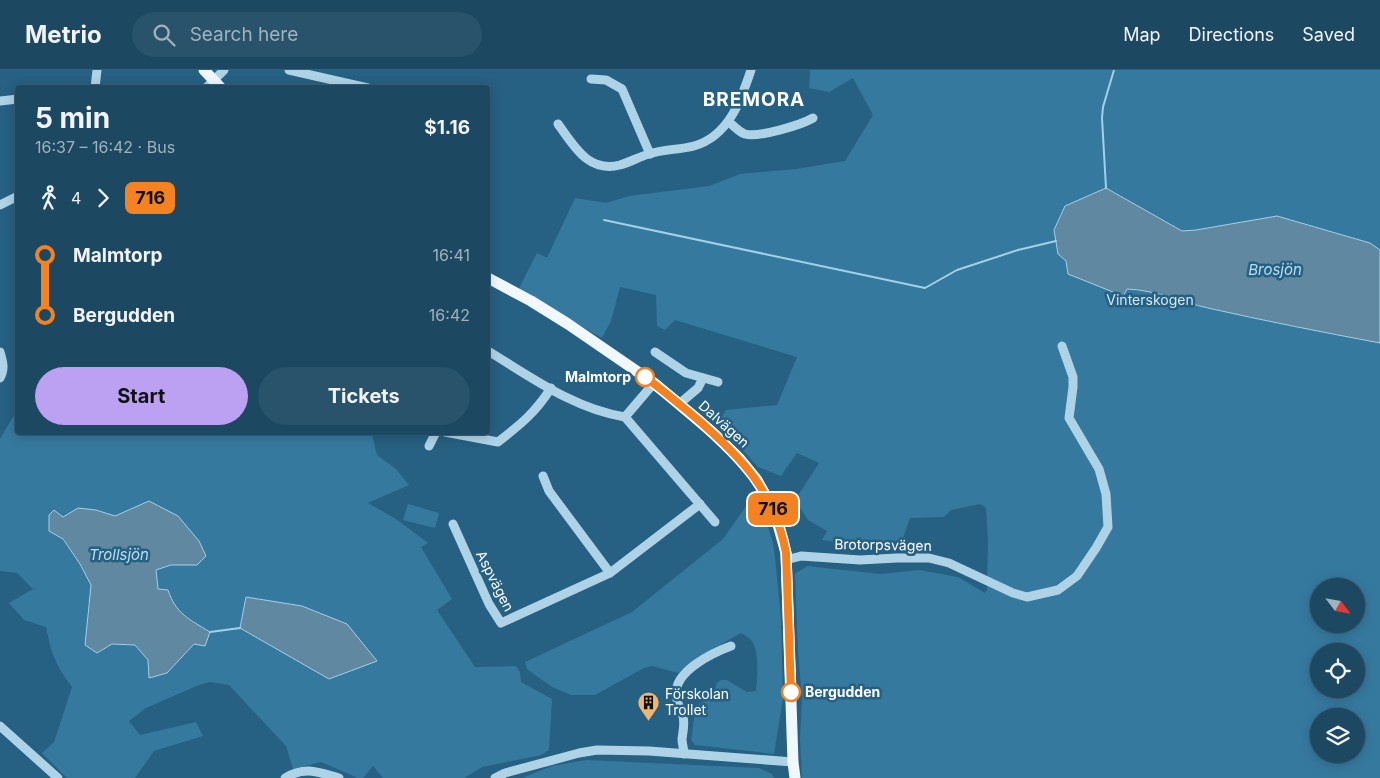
<!DOCTYPE html>
<meta charset="utf-8">
<style>
:root{--surface:#1c4862;--page:#29526b;--text:#f1f3f6;--muted:#a0b2be;--line:#3a6077;--accent:#bca0f2}
body{margin:0;font-family:Inter,sans-serif;background:var(--page);color:var(--text);height:100vh;display:flex;flex-direction:column;font-size:19px;white-space:nowrap}
*{box-sizing:border-box;margin:0}
p{font-size:16px;color:var(--muted)}
.icon{flex:none;width:28px;height:28px;fill:none;stroke:currentColor;stroke-width:2;stroke-linecap:round;stroke-linejoin:round}
.map{position:relative;flex:1;overflow:hidden}
.panel{position:absolute;left:15px;top:15px;width:475px;height:350px;display:flex;flex-direction:column;background:var(--surface);border-radius:5px;box-shadow:0 2px 12px #0003,0 0 0 1px var(--line)}
.panel>*{flex:none}
.badge{padding:0 10px;border-radius:8px;font-size:18px;line-height:32px}
.needle{width:32px;rotate:121deg}
.controls{position:absolute;left:1310px;top:508px;display:grid;gap:10px}
.controls a{display:grid;place-items:center;width:55px;height:55px;border-radius:50%;background:var(--surface);box-shadow:0 2px 12px #0003,0 0 0 1px var(--line);font-size:25px}
.map>.badge{position:absolute;translate:-50% -50%;box-shadow:0 0 0 2px #fff}
.legs{display:flex;align-items:center;gap:8px;height:55px;padding:0 20px;font-size:16px}
.legs p{margin-inline-start:auto}
.headline{display:flex;align-items:center;justify-content:space-between;height:85px;padding:0 20px}
h1{font-size:28px;font-weight:700;line-height:38px}
.cta{display:flex;gap:10px;margin-top:auto;padding:10px 20px}
.cta a{flex:1;height:58px;border-radius:30px;background:var(--accent);color:#111;font-size:20px;font-weight:700;line-height:58px;text-align:center}
.cta a+a{background:var(--page);color:var(--text)}
ul{padding:0 20px;list-style:none}
li{display:flex;align-items:center;gap:18px;height:60px;font-size:19px}
li i{display:grid;place-items:center;width:8px;height:100%;margin:0 6px;background:currentColor}
li i::after{content:'';width:12px;height:12px;margin:-6px;border:4px solid;border-radius:50%;background:var(--surface)}
li p{margin-inline-start:auto}
li:first-child i{background:linear-gradient(#0000 50%,currentColor 0)}
li:last-child i{background:linear-gradient(currentColor 50%,#0000 0)}
header{display:flex;align-items:center;gap:30px;box-sizing:border-box;height:70px;padding:0 25px;background:var(--surface);border-bottom:1px solid var(--line)}
header strong{font-size:24px}
nav{display:flex;gap:28px;margin-inline-start:auto;font-size:18px}
.search{width:350px;height:45px;background:var(--page);display:flex;align-items:center;gap:12px;box-sizing:border-box;padding:0 18px;border-radius:28px;color:var(--muted);font-size:19px}
.map>svg:first-child{display:block}
.green{fill:#36799e;fill-rule:evenodd}
.water{fill:#6089a1;stroke:#a2d0e8}
.lines{fill:none;stroke-linecap:round;stroke-linejoin:round}
.stream{stroke:#a2d0e8;stroke-width:2}
.minor{stroke:#aed3e7;stroke-width:9}
.major{stroke:#f0f8fd;stroke-width:11}
.line-1-casing{stroke:#fff;stroke-width:11}
.line-1{stroke:#f58220;stroke-width:8}
.stop-1-dot{fill:#fff;stroke:#f58220;stroke-width:2.5}
.labels{text-anchor:middle;stroke-width:5;stroke-linejoin:round;paint-order:stroke}
.park-label{font-size:14px;fill:#d1e9f6;stroke:#266082}
.stop-label{font-size:14px;font-weight:bold;fill:#fff;stroke:#266082;text-anchor:end}
.street-label{font-size:14px;fill:#fff;stroke:#266082}
.poi-label{font-size:14px;fill:#fff;stroke:#266082;text-anchor:start}
.water-label{font-size:15px;font-style:italic;fill:#b9dcef;stroke:#266082}
.district-label{font-size:19px;font-weight:bold;letter-spacing:1px;fill:#fff;stroke:#266082}
</style>
<header>
<strong>Metrio</strong>
<div class="search"><svg class="icon" aria-label="search" viewBox="0 0 24 24"><circle cx="10" cy="10" r="6"/><path d="M15 15l6 6"/></svg>Search here</div>
<nav><a>Map</a><a>Directions</a><a>Saved</a></nav>
</header>
<div class="map">
<svg width="1380" height="708" viewBox="0 0 1380 708">
<rect width="100%" height="100%" fill="#266082"/>
<g class="green">
<path d="M810 0H1380V708H802L800 669 802 629 798 582 795 504 807 496 881 504 919 500 958 507 985 523 987 520 988 471 986 438 980 434 951 440 944 447 910 448 904 465 901 480 822 470 827 461 808 450 795 430 819 393 797 383 781 406 758 397 718 353 726 340 777 335 797 287 675 250 665 260 657 256 656 225 620 217 611 251 602 268 518 220 537 183 547 188 575 128 606 133 629 126 709 116 740 104 796 99 845 91 873 45 853 8 829 22 809 18ZM1319 516H1356V554H1319ZM1319 581H1356V619H1319ZM1319 646H1356V684H1319Z"/>
<path d="M17 340 18 362 369 363 372 365 377 385 396 399 409 415 368 433 396 449 428 473 421 477 452 529 437 540 475 597 516 596 520 602 521 612 552 629 549 680 541 685 482 697 464 708H383L373 696 363 708H358L321 692 293 699 286 676 229 615 210 612 199 615 146 638 129 651 140 665 196 652 203 666 154 681 135 708H67L42 683 54 672 72 617C56 596 51 584 46 557L24 550 9 533 33 519 17 503 0 501V369ZM149 431 197 495H171L156 500 158 519 168 520 171 529 181 544 194 574 167 603 149 608 148 590 135 575 112 574 97 583 87 549 91 515 80 494 62 469 96 440 115 446Z"/>
<path d="M749 432 766 451 773 473 775 487 781 548 783 629 774 684 695 675 691 670 696 635 712 628 717 613 721 610H727L747 622 756 621C757 607 760 581 751 570 748 567 744 565 741 563L706 583 678 603 652 596 644 598 595 625H571L552 617 527 599 525 592 632 542 723 469Z"/>
<polygon points="408,434 439,443 435,458 403,450"/>
<polygon points="586,690 759,698 772,704 774,708 522,708 552,696"/>
</g>
<g class="water">
<path d="M1106 118 1182 161 1196 160 1277 146 1370 173 1380 180V273C1322 262 1265 251 1208 238 1180 232 1156 220 1127 219L1123 226 1068 204 1066 191 1058 184 1054 160 1065 136Z"/>
<path d="M149 431 178 446 199 471 206 486 197 495H171L156 500 158 519 168 520C176 544 189 549 210 562L205 576 194 574 167 603 149 608 148 590 135 575 112 574 97 583 85 575 91 515 80 494 63 469 49 461V445L54 440 63 447 78 438 96 440 115 446Z"/>
<polygon points="246,527 302,536 347,554 377,591 329,609 240,558"/>
</g>
<g class="lines">
<g class="stream">
<polyline points="1106,118 1102,48 1103,37 1114,0"/>
<polyline points="604,150 925,218 957,200 1018,180 1056,171"/>
<polyline points="210,562 240,558"/>
</g>
<g class="minor">
<polyline points="289,0 368,18"/>
<polyline points="591,9 606,10 622,19 650,84"/>
<polyline points="95,18 97,0"/>
<polyline points="206,18 224,0"/>
<polyline points="0,31 18,29"/>
<path d="M729 52C734 56 739 62 745 64 758 68 801 55 813 48"/>
<path d="M558 54C574 76 588 103 620 95 630 92 639 87 649 84 663 79 679 80 694 76 729 66 741 30 751 0"/>
<polyline points="0,135 18,126"/>
<path d="M488 281C531 307 574 339 625 347L654 313"/>
<path d="M0 282C3 292 5 299 0 308"/>
<polyline points="655,282 686,303 718,312"/>
<polyline points="679,334 698,318 703,308"/>
<polyline points="625,347 715,452"/>
<path d="M445 362 498 372C521 354 535 343 551 318"/>
<polyline points="429,376 436,362"/>
<polyline points="543,406 549,421 610,503"/>
<polyline points="453,454 489,534 501,553 610,503 700,434"/>
<polyline points="786,490 801,486 860,490 897,488 929,488 949,493 1013,523 1027,527 1058,520 1077,506 1096,478 1108,457 1106,424 1099,399 1069,348 1073,317 1073,307 1062,276"/>
<polyline points="0,656 58,708"/>
<path d="M684 684C684 679 682 674 682 669 683 661 685 654 683 646 681 639 676 632 676 624 675 601 712 583 731 576"/>
<path d="M285 708C305 696 318 702 339 708"/>
<polyline points="495,708 505,703 579,683 597,680 649,681 793,692"/>
</g>
<g class="major">
<polyline points="204,0 221,18"/>
<polyline points="488,208 531,231 568,254 654,313 712,362 739,388 757,410 775,444 786,483 793,692 795,708"/>
</g>
</g>
<g class="lines">
<defs>
<path id="line-1" d="M645 307C663 320 679 334 696 348 742 388 774 420 786 483L791 622"/>
</defs>
<use href="#line-1" class="line-1-casing"/>
<use href="#line-1" class="line-1"/>
</g>
<defs>
<symbol id="building-pin" viewBox="-11 -11 22 30"><path d="M0 17L-7.5 6A9.5 9.5 0 1 1 7.5 6Z" fill="#f0b473" stroke="#266082"/><path d="M-4-6H4V6H1V3H-1V6H-4ZM-2.5-4.3h1.7v1.8h-1.7ZM.8-4.3h1.7v1.8H.8ZM-2.5-1h1.7V.8h-1.7ZM.8-1h1.7V.8H.8Z" fill="#111"/></symbol>
</defs>
<g fill-rule="evenodd">
<use href="#building-pin" x="636" y="620" width="25" height="34"/>
</g>
<g class="stop-1-dot">
<circle cx="645" cy="307" r="9"/>
<circle cx="791" cy="622" r="9"/>
</g>
<g class="labels">
<g class="park-label">
<text x="1150" y="235">Vinterskogen</text>
</g>
<g class="stop-label">
<text x="631" y="312">Malmtorp</text>
<text x="805" y="627" text-anchor="start">Bergudden</text>
</g>
<g class="street-label">
<text transform="translate(724 354) rotate(42)" y="5">Dalvägen</text>
<text transform="translate(883 475) rotate(1)" y="5">Brotorpsvägen</text>
<text transform="translate(495 511) rotate(63)" y="5">Aspvägen</text>
</g>
<g class="poi-label">
<text x="665" y="629">Förskolan<tspan x="665" dy="16">Trollet</tspan></text>
</g>
<g class="water-label">
<text x="1275" y="205">Brosjön</text>
<text x="119" y="490">Trollsjön</text>
</g>
<g class="district-label">
<text x="754" y="36">BREMORA</text>
</g>
</g>
</svg>
<div class="controls">
<a><svg class="needle" viewBox="-14 -14 28 28"><path d="M0-13l5 13h-10z" fill="#e53935"/><path d="M0 13l5-13h-10z" fill="#a0b2be"/></svg></a>
<a><svg class="icon" aria-label="locate" viewBox="0 0 24 24"><circle cx="12" cy="12" r="6"/><path d="M12 2v4M12 18v4M2 12h4M18 12h4"/></svg></a>
<a><svg class="icon" aria-label="layers" viewBox="0 0 24 24"><path d="M12 4l9 5-9 5-9-5zM3 14l9 5 9-5"/></svg></a>
</div>
<b class="badge" style="left:773px;top:439px;background:#f58220;color:#111">716</b>
<section class="panel">
<div class="headline"><div><h1>5 min</h1><p>16:37 – 16:42 · Bus</p></div><b>$1.16</b></div>
<div class="legs"><svg class="icon" aria-label="walk" viewBox="0 0 24 24"><circle cx="13" cy="4" r="2"/><path d="M13 8l-2 6 4 7M11 14l-3 7M7 12l3-4h3l4 4"/></svg>4<svg class="icon" aria-label="forward" viewBox="0 0 24 24"><path d="M9 5l7 7-7 7"/></svg><b class="badge" style="background:#f58220;color:#111">716</b></div>
<ul>
<li><i style="color:#f58220"></i><b>Malmtorp</b><p>16:41</p></li>
<li><i style="color:#f58220"></i><b>Bergudden</b><p>16:42</p></li>
</ul>
<div class="cta"><a>Start</a><a>Tickets</a></div>
</section>
</div>
